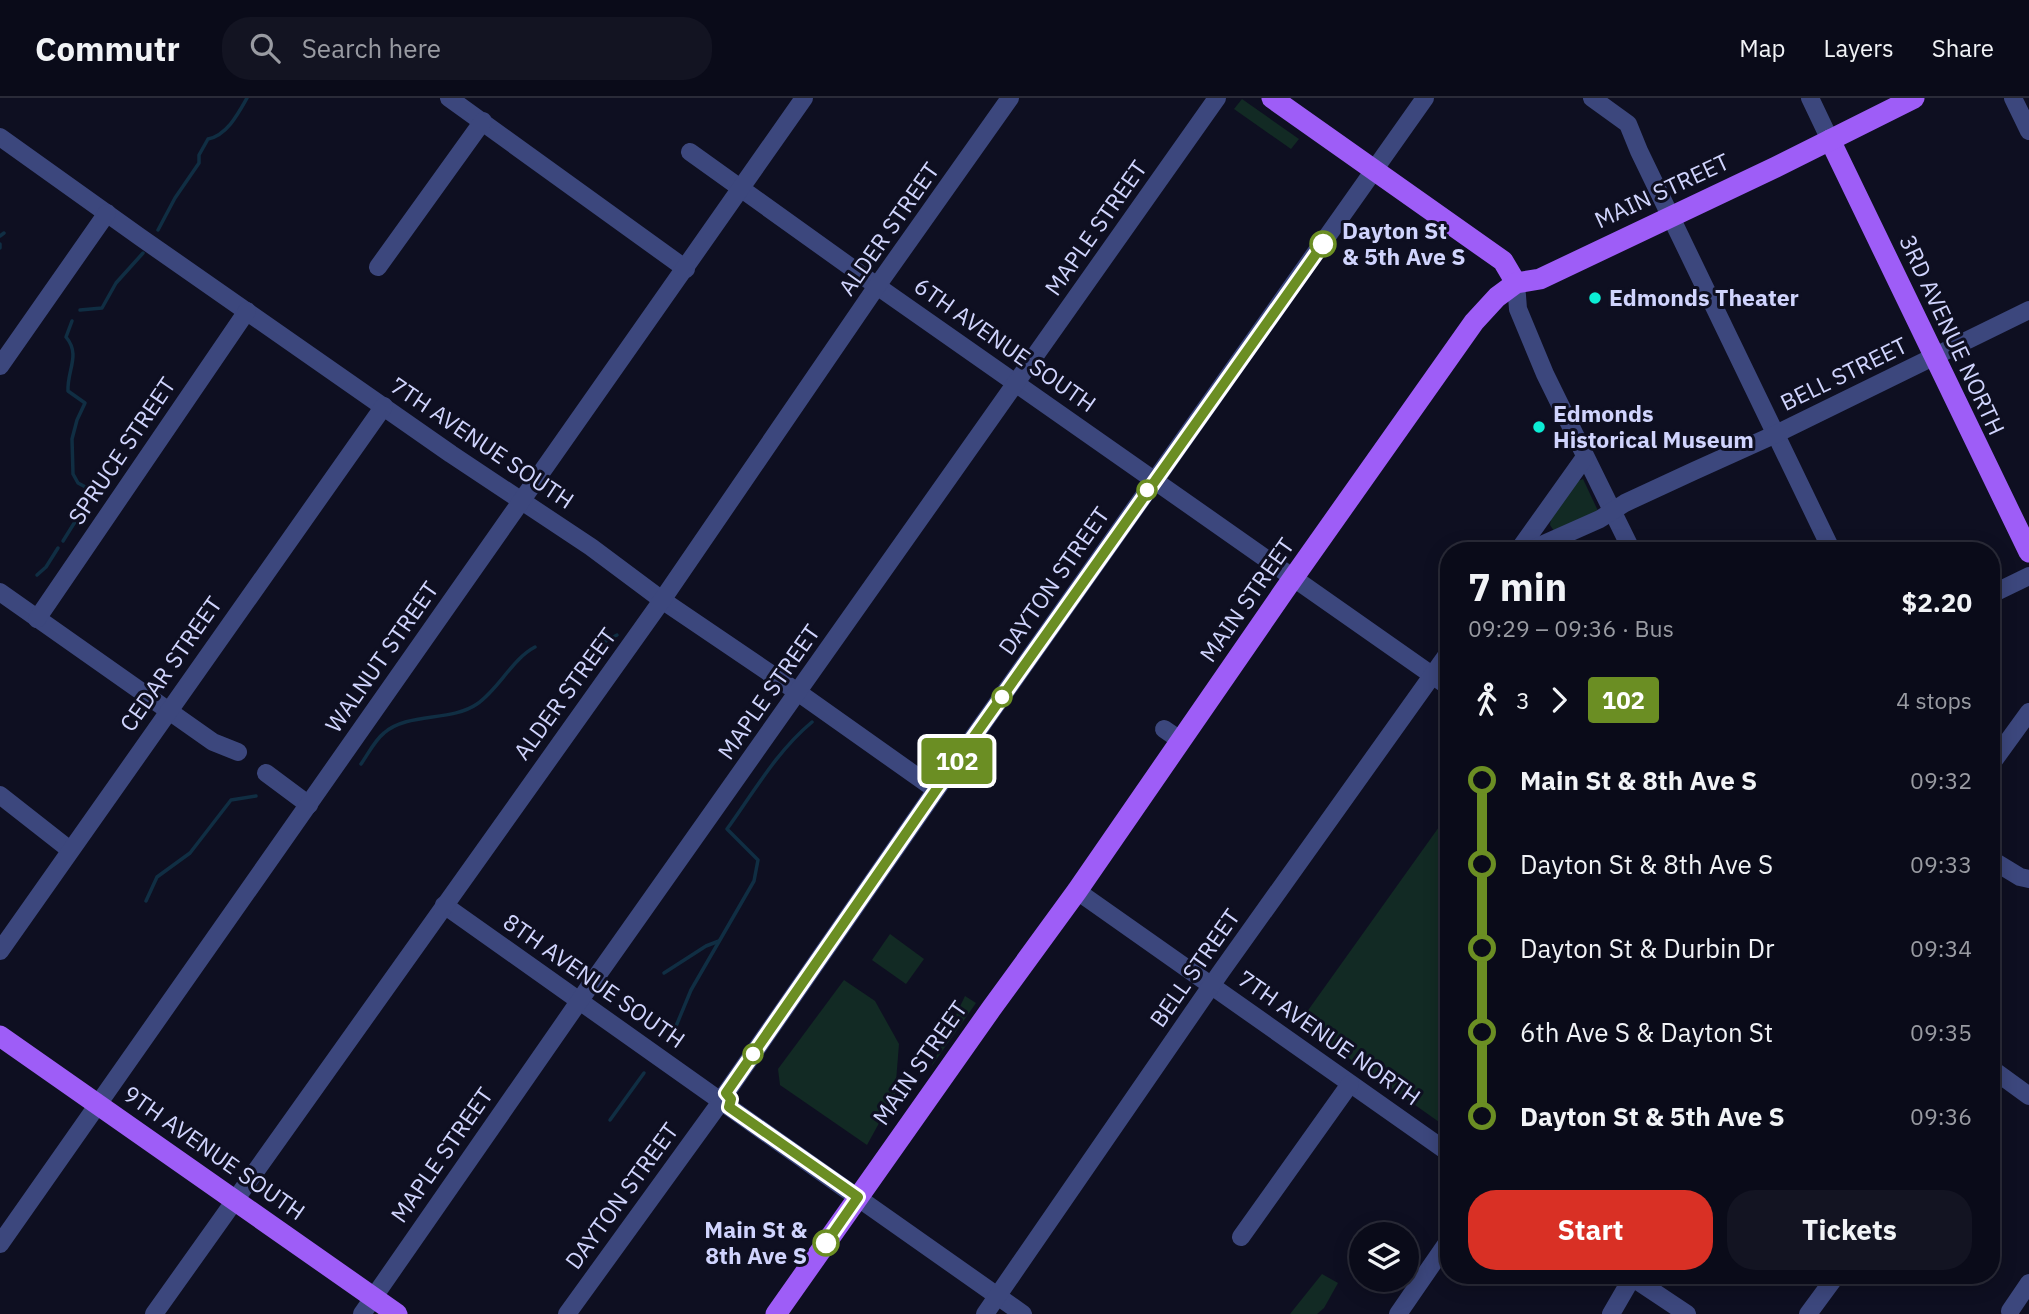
<!DOCTYPE html>
<meta charset="utf-8">
<style>
:root{--surface:#0a0b19;--page:#131422;--text:#f1f3f6;--muted:#999ba2;--line:#2a2b38;--accent:#d93025}
body{margin:0;font-family:"IBM Plex Sans",sans-serif;background:var(--page);color:var(--text);height:100vh;display:flex;flex-direction:column;font-size:26px;white-space:nowrap}
*{box-sizing:border-box;margin:0}
p{font-size:23px;color:var(--muted)}
.icon{flex:none;width:38px;height:38px;fill:none;stroke:currentColor;stroke-width:2;stroke-linecap:round;stroke-linejoin:round}
.map{position:relative;flex:1;overflow:hidden}
.details{position:absolute;left:1440px;top:444px;width:560px;height:742px;display:flex;flex-direction:column;background:var(--surface);border-radius:28px;box-shadow:0 4px 18px #0003,0 0 0 2px var(--line)}
.details>*{flex:none}
.badge{padding:0 14px;border-radius:5px;font-size:24px;line-height:46px}
.controls{position:absolute;left:1349px;top:1124px;display:grid;gap:14px}
.controls a{display:grid;place-items:center;width:70px;height:70px;border-radius:50%;background:var(--surface);box-shadow:0 4px 18px #0003,0 0 0 2px var(--line);font-size:35px}
.map>.badge{position:absolute;translate:-50% -50%;box-shadow:0 0 0 4px #fff}
.legs{display:flex;align-items:center;gap:10px;height:77px;padding:0 28px;font-size:23px}
.legs p{margin-inline-start:auto}
.head{display:flex;align-items:center;justify-content:space-between;height:119px;padding:0 28px}
h1{font-size:38px;font-weight:700;line-height:52px}
.button{display:flex;gap:14px;margin-top:auto;padding:14px 28px}
.button a{flex:1;height:80px;border-radius:28px;background:var(--accent);color:#fff;font-size:28px;font-weight:700;line-height:80px;text-align:center}
.button a+a{background:var(--page);color:var(--text)}
ul{padding:0 28px;list-style:none}
li{display:flex;align-items:center;gap:24px;height:84px;font-size:26px}
li i{display:grid;place-items:center;width:10px;height:100%;margin:0 9px;background:currentColor}
li i::after{content:'';width:18px;height:18px;margin:-9px;border:5px solid;border-radius:50%;background:var(--surface)}
li p{margin-inline-start:auto}
li:first-child i{background:linear-gradient(#0000 50%,currentColor 0)}
li:last-child i{background:linear-gradient(currentColor 50%,#0000 0)}
header{display:flex;align-items:center;gap:42px;box-sizing:border-box;height:98px;padding:0 35px;background:var(--surface);border-bottom:2px solid var(--line)}
header strong{font-size:33px}
nav{display:flex;gap:38px;margin-inline-start:auto;font-size:24px}
.search{width:490px;height:63px;background:var(--page);display:flex;align-items:center;gap:18px;box-sizing:border-box;padding:0 24px;border-radius:28px;color:var(--muted);font-size:26px}
.map>svg:first-child{display:block}
.green{fill:#122a24}
.lines{fill:none;stroke-linecap:round;stroke-linejoin:round}
.stream{stroke:#102e43;stroke-width:3.5}
.minor{stroke:#3c477d;stroke-width:18}
.major{stroke:#9e5df7;stroke-width:21}
.line-1-casing{stroke:#fff;stroke-width:16}
.line-1{stroke:#6b8e23;stroke-width:10}
.stop-1-dot{fill:#fff;stroke:#6b8e23;stroke-width:3.5}
.poi-dot{fill:#0cedd5;stroke:#0e0f21;stroke-width:2.5}
.labels{text-anchor:middle;stroke-width:6;stroke-linejoin:round;paint-order:stroke}
.street-label{font-size:23px;fill:#d0d4fd;stroke:#0e0f21}
.stop-label{font-size:23px;font-weight:bold;fill:#d0d4fd;stroke:#0e0f21;text-anchor:start}
.poi-label{font-size:23px;font-weight:bold;fill:#d0d4fd;stroke:#0e0f21;text-anchor:start}
</style>
<header>
<strong>Commutr</strong>
<div class="search"><svg class="icon" aria-label="search" viewBox="0 0 24 24"><circle cx="10" cy="10" r="6"/><path d="M15 15l6 6"/></svg>Search here</div>
<nav><a>Map</a><a>Layers</a><a>Share</a></nav>
</header>
<div class="map">
<svg width="2029" height="1216" viewBox="0 0 2029 1216">
<rect width="100%" height="100%" fill="#0e0f21"/>
<g class="green">
<polygon points="1242,1 1299,41 1291,51 1234,11"/>
<polygon points="1583,381 1599,415 1554,433 1550,427 1551,421 1578,383"/>
<polygon points="1449,715 1449,1031 1299,925"/>
<polygon points="890,836 924,861 906,886 872,862"/>
<polygon points="844,882 875,903 899,946 895,996 867,1047 780,987 778,971"/>
<polygon points="965,898 976,905 931,969"/>
<polygon points="1322,1176 1338,1185 1324,1210 1317,1216 1290,1216"/>
</g>
<g class="lines">
<g class="stream">
<path d="M158 132 175 100 199 65V57L208 41C227 37 238 16 247 0"/>
<polyline points="0,138 4,135"/>
<polyline points="0,146 0,150"/>
<polyline points="80,212 102,210 116,185 143,155"/>
<path d="M72 223 66 239C81 257 67 272 68 293L85 305 77 322 72 341 73 376 78 385 93 393 88 403"/>
<polyline points="63,443 78,419"/>
<polyline points="37,477 46,469 58,450"/>
<polyline points="606,543 617,537"/>
<path d="M361 666C368 656 375 642 384 635 408 614 451 624 477 606 499 591 512 561 535 549"/>
<polyline points="146,803 157,779 190,755 231,702 256,698"/>
<polyline points="664,875 706,848 719,843"/>
<path d="M667 943 674 933 691 892 754 783 758 762 727 731C753 695 777 653 812 624"/>
<polyline points="610,1022 644,975"/>
</g>
<g class="minor">
<polyline points="449,0 686,171"/>
<polyline points="1592,0 1628,26 1639,53 1832,453"/>
<polyline points="1810,0 1830,42"/>
<polyline points="2013,0 2029,33"/>
<polyline points="0,39 140,139 451,356 591,449 662,502 799,595 936,692"/>
<polyline points="690,54 877,188 1449,589"/>
<polyline points="378,169 483,23"/>
<polyline points="1516,185 1518,211 1545,276 1632,453"/>
<polyline points="0,268 107,115"/>
<polyline points="1518,453 1585,359"/>
<polyline points="1528,453 1600,421 1625,405 1694,373 1776,336 2029,212"/>
<polyline points="0,494 213,644 238,654"/>
<polyline points="1992,496 2029,478"/>
<polyline points="37,521 247,213"/>
<polyline points="1164,631 1180,642"/>
<polyline points="1992,665 2029,614"/>
<polyline points="266,675 309,707"/>
<polyline points="0,697 70,752"/>
<polyline points="1992,762 2020,779 2029,781"/>
<polyline points="1077,793 1449,1055"/>
<polyline points="444,807 715,999"/>
<polyline points="0,853 384,308"/>
<polyline points="1992,971 2029,998"/>
<polyline points="726,995 936,692 1425,0"/>
<polyline points="729,1009 1023,1216"/>
<polyline points="1241,1139 1350,986"/>
<polyline points="0,1146 804,0"/>
<polyline points="1630,1178 1687,1216"/>
<polyline points="2010,1213 2029,1185"/>
<polyline points="154,1216 658,508 877,188 1010,0"/>
<polyline points="362,1216 587,892 1217,0"/>
<polyline points="567,1216 717,1009"/>
<polyline points="985,1216 1220,875 1449,554"/>
<polyline points="1398,1216 1449,1142"/>
<polyline points="1611,1216 1633,1178"/>
<polyline points="1808,1216 1836,1178"/>
</g>
<g class="major">
<polyline points="1272,0 1503,163 1516,185"/>
<polyline points="1830,42 2029,454"/>
<polyline points="0,938 397,1216"/>
<polyline points="776,1216 991,911 1077,793 1284,493 1474,224 1497,199 1516,185 1540,181 1776,69 1914,0"/>
</g>
</g>
<g class="lines">
<defs>
<polyline id="line-1" points="826,1145 858,1099 729,1009 731,1001 726,995 936,692 1323,146"/>
</defs>
<use href="#line-1" class="line-1-casing"/>
<use href="#line-1" class="line-1"/>
</g>
<g class="stop-1-dot">
<circle cx="1323" cy="146" r="12"/>
<circle cx="1147" cy="392" r="9"/>
<circle cx="1002" cy="599" r="9"/>
<circle cx="753" cy="956" r="9"/>
<circle cx="826" cy="1145" r="12"/>
</g>
<g class="poi-dot">
<circle cx="1595" cy="200" r="7"/>
<circle cx="1539" cy="329" r="7"/>
</g>
<g class="labels">
<g class="street-label">
<text transform="translate(1662 93) rotate(-25)" y="8">MAIN STREET</text>
<text transform="translate(1096 130) rotate(-55)" y="8">MAPLE STREET</text>
<text transform="translate(889 131) rotate(-55)" y="8">ALDER STREET</text>
<text transform="translate(1952 237) rotate(65)" y="8">3RD AVENUE NORTH</text>
<text transform="translate(1005 247) rotate(35)" y="8">6TH AVENUE SOUTH</text>
<text transform="translate(1844 276) rotate(-26)" y="8">BELL STREET</text>
<text transform="translate(482 345) rotate(34)" y="8">7TH AVENUE SOUTH</text>
<text transform="translate(122 353) rotate(-56)" y="8">SPRUCE STREET</text>
<text transform="translate(1054 483) rotate(-55)" y="8">DAYTON STREET</text>
<text transform="translate(1247 502) rotate(-55)" y="8">MAIN STREET</text>
<text transform="translate(382 559) rotate(-55)" y="8">WALNUT STREET</text>
<text transform="translate(171 566) rotate(-55)" y="8">CEDAR STREET</text>
<text transform="translate(769 594) rotate(-55)" y="8">MAPLE STREET</text>
<text transform="translate(565 596) rotate(-54)" y="8">ALDER STREET</text>
<text transform="translate(1195 870) rotate(-55)" y="8">BELL STREET</text>
<text transform="translate(594 883) rotate(35)" y="8">8TH AVENUE SOUTH</text>
<text transform="translate(1329 940) rotate(35)" y="8">7TH AVENUE NORTH</text>
<text transform="translate(920 965) rotate(-55)" y="8">MAIN STREET</text>
<text transform="translate(214 1055) rotate(35)" y="8">9TH AVENUE SOUTH</text>
<text transform="translate(442 1057) rotate(-55)" y="8">MAPLE STREET</text>
<text transform="translate(622 1098) rotate(-54)" y="8">DAYTON STREET</text>
</g>
<g class="stop-label">
<text x="1342" y="141">Dayton St<tspan x="1342" dy="26">&amp; 5th Ave S</tspan></text>
<text x="807" y="1140" text-anchor="end">Main St &amp;<tspan x="807" dy="26">8th Ave S</tspan></text>
</g>
<g class="poi-label">
<text x="1609" y="208">Edmonds Theater</text>
<text x="1553" y="324">Edmonds<tspan x="1553" dy="26">Historical Museum</tspan></text>
</g>
</g>
</svg>
<div class="controls">
<a><svg class="icon" aria-label="layers" viewBox="0 0 24 24"><path d="M12 4l9 5-9 5-9-5zM3 14l9 5 9-5"/></svg></a>
</div>
<b class="badge" style="left:957px;top:663px;background:#6b8e23;color:#fff">102</b>
<section class="details">
<div class="head"><div><h1>7 min</h1><p>09:29 – 09:36 · Bus</p></div><b>$2.20</b></div>
<div class="legs"><svg class="icon" aria-label="walk" viewBox="0 0 24 24"><circle cx="13" cy="4" r="2"/><path d="M13 8l-2 6 4 7M11 14l-3 7M7 12l3-4h3l4 4"/></svg>3<svg class="icon" aria-label="forward" viewBox="0 0 24 24"><path d="M9 5l7 7-7 7"/></svg><b class="badge" style="background:#6b8e23;color:#fff">102</b><p>4 stops</p></div>
<ul>
<li><i style="color:#6b8e23"></i><b>Main St &amp; 8th Ave S</b><p>09:32</p></li>
<li><i style="color:#6b8e23"></i><span>Dayton St &amp; 8th Ave S</span><p>09:33</p></li>
<li><i style="color:#6b8e23"></i><span>Dayton St &amp; Durbin Dr</span><p>09:34</p></li>
<li><i style="color:#6b8e23"></i><span>6th Ave S &amp; Dayton St</span><p>09:35</p></li>
<li><i style="color:#6b8e23"></i><b>Dayton St &amp; 5th Ave S</b><p>09:36</p></li>
</ul>
<div class="button"><a>Start</a><a>Tickets</a></div>
</section>
</div>
